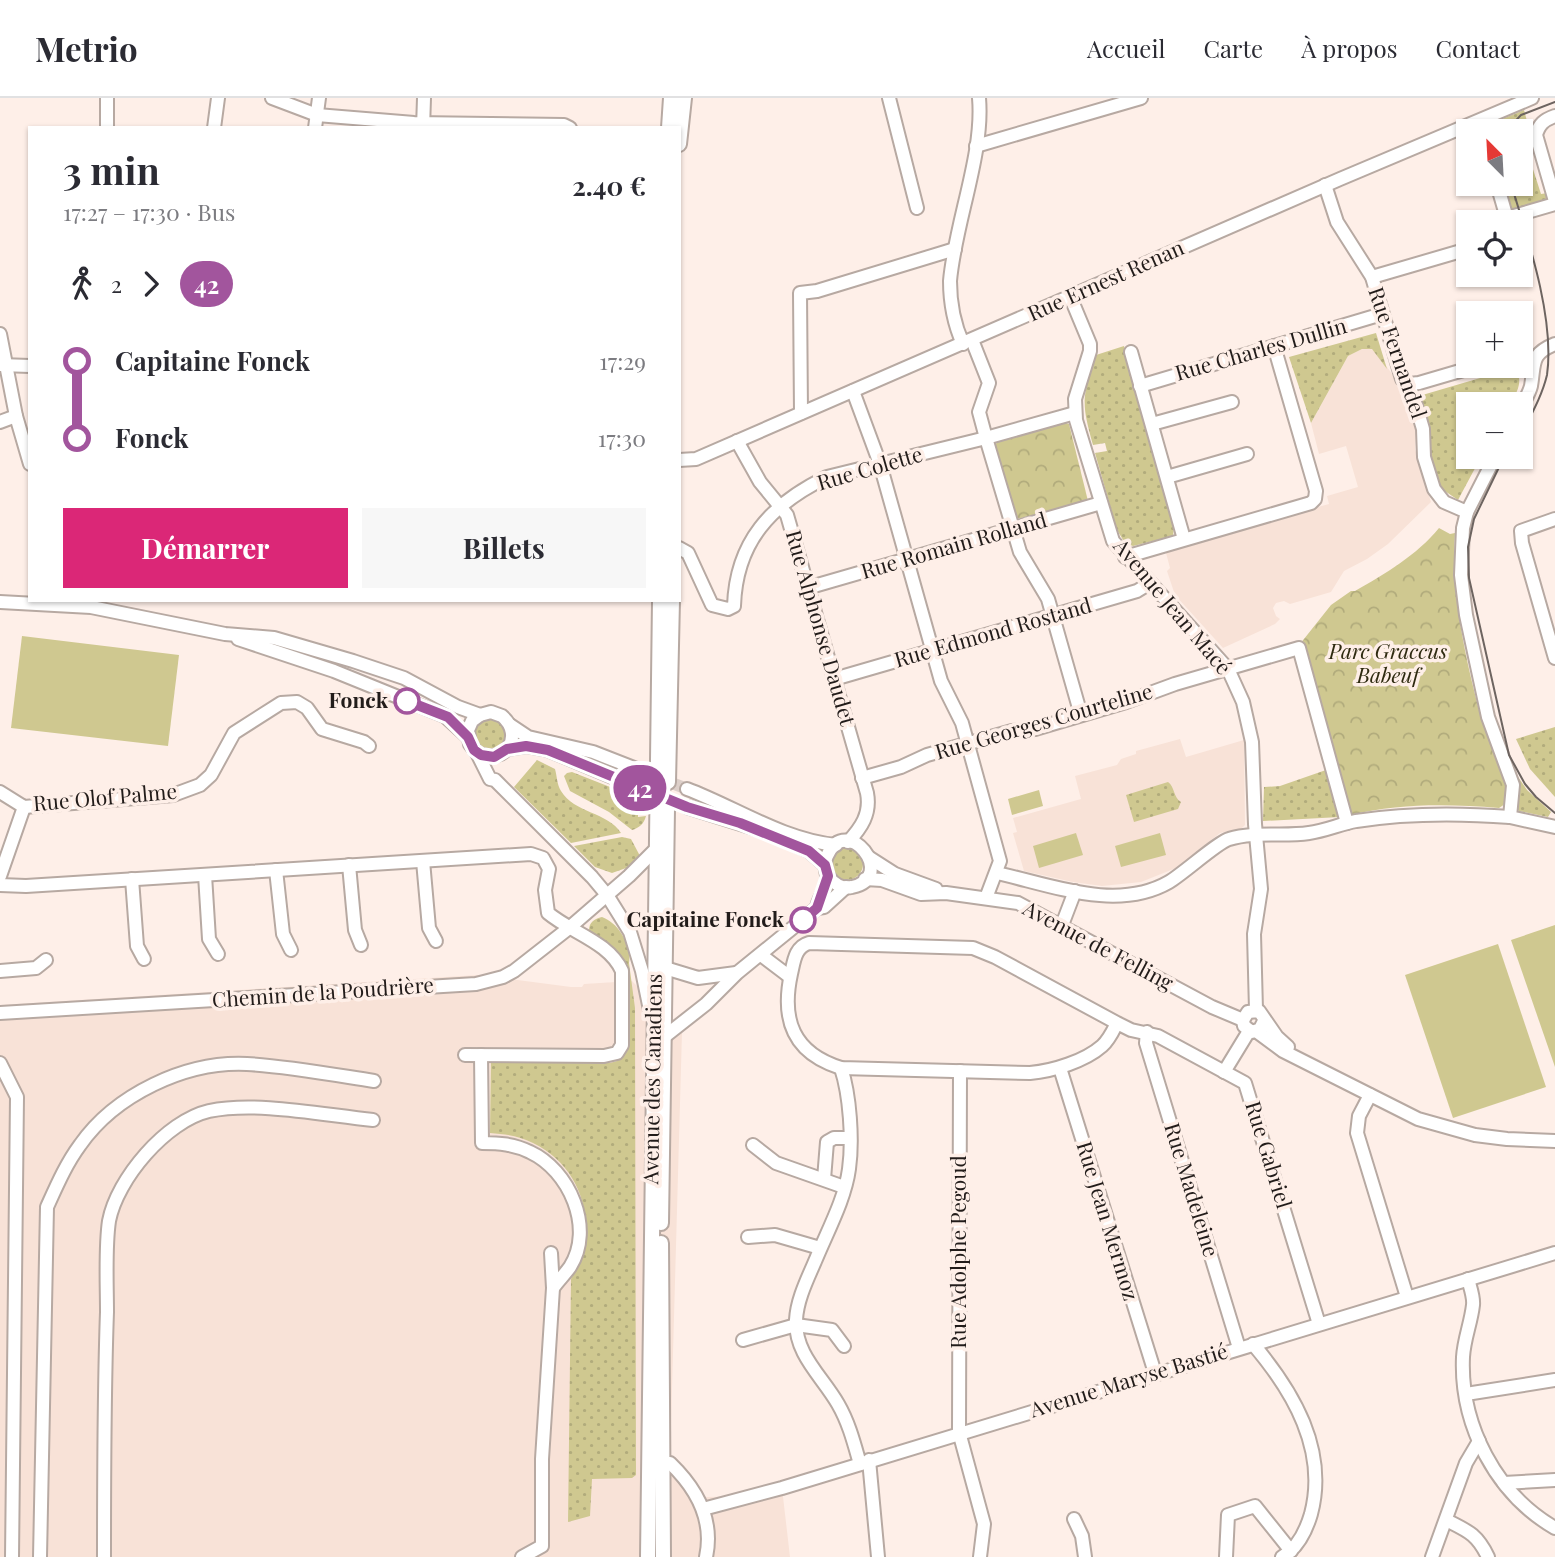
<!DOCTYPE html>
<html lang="fr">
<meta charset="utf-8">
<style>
:root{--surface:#fff;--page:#f7f7f7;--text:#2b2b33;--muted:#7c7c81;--line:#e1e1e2;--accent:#db2777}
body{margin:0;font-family:"Playfair Display",serif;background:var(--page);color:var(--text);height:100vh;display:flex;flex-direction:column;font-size:26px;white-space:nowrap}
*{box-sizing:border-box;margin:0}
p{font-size:23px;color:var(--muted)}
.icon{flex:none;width:38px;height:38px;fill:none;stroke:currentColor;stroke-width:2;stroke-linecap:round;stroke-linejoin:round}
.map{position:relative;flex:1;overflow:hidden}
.panel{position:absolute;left:28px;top:28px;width:653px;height:476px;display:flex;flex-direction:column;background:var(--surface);border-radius:0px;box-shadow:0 2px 5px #0004}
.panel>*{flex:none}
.badge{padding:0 14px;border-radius:23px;font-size:24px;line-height:46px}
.needle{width:46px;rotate:336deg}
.tools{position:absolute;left:1456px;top:21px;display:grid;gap:14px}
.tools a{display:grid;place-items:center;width:77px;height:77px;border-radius:0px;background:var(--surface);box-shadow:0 2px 5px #0004;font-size:35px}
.map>.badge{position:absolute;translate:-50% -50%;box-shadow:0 0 0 4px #fff}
.legs{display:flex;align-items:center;gap:10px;height:77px;padding:0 35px;font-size:23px}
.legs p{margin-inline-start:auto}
.overview{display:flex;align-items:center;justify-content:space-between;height:119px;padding:0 35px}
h1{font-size:38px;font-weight:700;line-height:52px}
.primary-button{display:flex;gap:14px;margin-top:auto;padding:14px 35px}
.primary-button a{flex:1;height:80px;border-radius:0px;background:var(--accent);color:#fff;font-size:28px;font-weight:700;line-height:80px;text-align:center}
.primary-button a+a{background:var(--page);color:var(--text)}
ul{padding:0 35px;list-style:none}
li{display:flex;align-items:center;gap:24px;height:77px;font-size:26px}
li i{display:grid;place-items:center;width:10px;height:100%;margin:0 9px;background:currentColor}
li i::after{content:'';width:18px;height:18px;margin:-9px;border:5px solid;border-radius:50%;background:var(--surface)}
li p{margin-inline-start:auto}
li:first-child i{background:linear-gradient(#0000 50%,currentColor 0)}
li:last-child i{background:linear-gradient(currentColor 50%,#0000 0)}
header{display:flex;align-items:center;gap:42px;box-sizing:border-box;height:98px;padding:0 35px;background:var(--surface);border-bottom:2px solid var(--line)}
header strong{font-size:33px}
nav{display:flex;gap:38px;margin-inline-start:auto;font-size:24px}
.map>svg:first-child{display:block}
.built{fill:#f8e2d7}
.grass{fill:url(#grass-dots)}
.forest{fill:url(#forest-crowns)}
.pitch{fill:#cfc890}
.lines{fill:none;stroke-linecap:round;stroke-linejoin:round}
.minor-tunnel{stroke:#ddcfc9;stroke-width:12;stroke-dasharray:12 6;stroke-linecap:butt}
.minor-casing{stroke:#b7a9a2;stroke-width:16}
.major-casing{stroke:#b7a9a2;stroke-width:18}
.minor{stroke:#fff;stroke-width:12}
.major{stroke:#fff;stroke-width:14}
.tram{stroke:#6d6460;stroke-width:2}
.line-1-casing{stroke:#fff;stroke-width:16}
.line-1{stroke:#a2559d;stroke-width:10}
.stop-1-dot{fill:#fff;stroke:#a2559d;stroke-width:3.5}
.labels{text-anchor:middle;stroke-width:7;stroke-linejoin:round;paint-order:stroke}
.street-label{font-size:21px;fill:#221c1a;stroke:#feefe8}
.park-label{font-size:21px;font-style:italic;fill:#2e2a10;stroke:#feefe8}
.stop-label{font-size:21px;font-weight:bold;fill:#221c1a;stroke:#feefe8;text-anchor:end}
</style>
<header>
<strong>Metrio</strong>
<nav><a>Accueil</a><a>Carte</a><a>À propos</a><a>Contact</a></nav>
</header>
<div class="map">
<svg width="1555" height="1459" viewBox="0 0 1555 1459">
<defs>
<pattern id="grass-dots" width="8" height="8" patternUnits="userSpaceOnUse" patternTransform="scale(1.75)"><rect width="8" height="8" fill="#cfc890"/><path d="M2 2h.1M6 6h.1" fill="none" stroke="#b1ab7c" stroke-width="1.8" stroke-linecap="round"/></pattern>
<pattern id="forest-crowns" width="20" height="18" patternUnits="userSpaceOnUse" patternTransform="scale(1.75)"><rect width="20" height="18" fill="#cfc890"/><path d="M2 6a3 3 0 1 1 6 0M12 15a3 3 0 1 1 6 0" fill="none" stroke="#b1ab7c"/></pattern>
</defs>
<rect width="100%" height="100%" fill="#feefe8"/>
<g class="built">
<polygon points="1362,251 1372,251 1376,254 1406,295 1412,315 1408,317 1410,324 1413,323 1416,335 1415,351 1431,404 1388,446 1367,461 1344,473 1331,494 1290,506 1284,503 1276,505 1273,510 1276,518 1280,521 1275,526 1223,550 1175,497 1167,473 1170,470 1165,451 1329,406 1327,398 1358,389 1346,348 1319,356 1311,325 1348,258"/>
<polygon points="1180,641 1186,659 1244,642 1245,727 1241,731 1220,735 1176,770 1141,784 1102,788 1073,784 1024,773 1013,735 1017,734 1013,720 1081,701 1075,678 1117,667 1121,661 1136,656 1136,653"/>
<polygon points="478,877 571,889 582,889 584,886 632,883 682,934 670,1362 706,1399 752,1398 782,1390 790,1459 0,1459 0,907"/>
</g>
<g class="grass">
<polygon points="1524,12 1534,49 1527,51 1530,61 1521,72 1521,33 1486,32 1490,26"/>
<polygon points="1531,65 1541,96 1548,95 1546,102 1512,112 1507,107 1501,87 1521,86 1521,80"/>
<polygon points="1376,235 1387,271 1372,251 1362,251 1348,258 1311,325 1289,259"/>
<path d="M1124 248 1177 428 1174 429 1173 438 1133 448 1125 445 1117 432 1095 355 1107 353 1105 345 1093 347C1081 304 1082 300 1096 257Z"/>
<path d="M1504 273 1517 274C1523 285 1516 296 1510 306H1468V359H1481L1458 402 1439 389 1429 356 1425 318 1419 298Z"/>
<circle cx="490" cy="637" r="16"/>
<polygon points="1555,629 1555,699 1530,671 1516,641"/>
<path d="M537 662 555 671C557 678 557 687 561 693 574 715 608 714 621 735L571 745 514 689Z"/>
<polygon points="1326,672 1329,673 1340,719 1263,723 1264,689 1280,688"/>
<path d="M572 674 633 698 638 702V719L646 718C644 726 639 730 632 732L609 714 570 693 564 678 567 675Z"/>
<polygon points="1516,676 1527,692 1551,714 1548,719 1519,713 1516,710"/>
<path d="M1168 684C1175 689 1173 699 1181 704L1178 711 1134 724 1126 697Z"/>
<polygon points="622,739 631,741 640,758 629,769 612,775 595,769 574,748"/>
<circle cx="847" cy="766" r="16"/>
<path d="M602 819C619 825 632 848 629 865L635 910 636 1377 632 1380 592 1381 590 1418 568 1424 571 1181C600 1132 585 1070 533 1045 519 1038 505 1036 490 1035L491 962 610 965 617 963 624 955 626 873 589 833C589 824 594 821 602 819Z"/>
</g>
<g class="forest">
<polygon points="1063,324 1069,326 1088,403 1017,421 995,346 1008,339"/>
<path d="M1439 430 1450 436 1455 435C1451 498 1466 563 1482 623 1490 649 1510 678 1505 706L1499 710C1450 706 1399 705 1351 717L1300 546 1331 507 1351 493H1355C1385 476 1417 457 1439 430Z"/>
</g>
<g class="pitch">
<polygon points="22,538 179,557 168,648 11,630"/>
<polygon points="1039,692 1043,708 1012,717 1008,701"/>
<polygon points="1076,735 1083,757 1039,770 1033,748"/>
<polygon points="1160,735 1166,757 1121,769 1115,748"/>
<polygon points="1555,827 1555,969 1511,842"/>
<polygon points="1498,846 1546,989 1453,1020 1405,877"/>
</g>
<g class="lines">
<g class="minor-tunnel">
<polyline points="639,672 687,691"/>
<polyline points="639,690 687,709"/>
</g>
<defs>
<g id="minor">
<polyline points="272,0 317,17 414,25 564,27 570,30"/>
<polyline points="889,0 917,110"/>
<path d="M1555 18C1544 22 1539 26 1536 37L1555 103"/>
<polyline points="107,30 107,0"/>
<polyline points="214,30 218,0"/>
<polyline points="315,30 319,0"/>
<polyline points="423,30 424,0"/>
<polyline points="976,48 1141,0"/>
<polyline points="1497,86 1508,124"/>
<polyline points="1325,87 1337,124 1372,179 1402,281 1409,286 1418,314 1423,331 1424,359 1434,391 1444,404 1467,414"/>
<polyline points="1507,120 1555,106"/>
<polyline points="1372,179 1468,151"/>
<polyline points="1070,198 1090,246 1090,253 1075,301 1076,322 1113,443 1228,571 1243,604 1252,644 1255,726 1261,791 1254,836 1256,912"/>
<polyline points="0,236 16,318 30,366"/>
<polyline points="972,242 989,285 979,314 986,340 1020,454 1048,501 1081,617"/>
<path d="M963 246C954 226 950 205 950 183 955 125 984 56 979 0"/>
<polyline points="1131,254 1184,441"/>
<polyline points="0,267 30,268"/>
<polyline points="1409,286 1419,285 1477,268"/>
<polyline points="1140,288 1382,216"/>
<polyline points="853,293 880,366 941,583 962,625 1000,763 986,800"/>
<path d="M1521 310C1524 303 1529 296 1531 288 1535 265 1530 256 1555 246"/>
<polyline points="801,315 800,195 817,193 955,151"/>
<polyline points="0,324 16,318"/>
<polyline points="1152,326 1232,304"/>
<path d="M737 343 760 384 787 417 867 695C871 716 861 730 848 744"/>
<polyline points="1495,359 1467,414 1463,430 1461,477 1466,517 1488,619 1513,687 1510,719 1555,729"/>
<polyline points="679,362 696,361 1340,81 1532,0"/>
<polyline points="1167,379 1247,356"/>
<polyline points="1555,421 1521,433 1522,445 1555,560"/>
<path d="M679 450 688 455 712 507 728 511 734 508C736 444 771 406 827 379L986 340 1075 315"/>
<polyline points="1125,459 1311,405 1315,401 1316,393 1274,248"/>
<polyline points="807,490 1101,405"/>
<polyline points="0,504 91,509 225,536 274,540 353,563 404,580 458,609 480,617"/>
<polyline points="238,541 334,573 445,618 468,639"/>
<polyline points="834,581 1137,493 1150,485"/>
<polyline points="510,627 528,639 593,654 639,672"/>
<polyline points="507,651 526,648 548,652 639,690"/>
<path d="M477 655C505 668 525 638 502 618L491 614 480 617 472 623 468 632 470 646 477 655 490 681 495 682 592 779 607 797 630 834 642 873 651 917"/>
<polyline points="862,680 901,669 927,657 1012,633 1035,631 1126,604 1175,586 1299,550 1347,725"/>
<path d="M687 691C735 709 783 742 836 747"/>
<polyline points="0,694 24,709 173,697 200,687 211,677 234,635 281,605 297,604 307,610 322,631 364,644 369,648"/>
<polyline points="687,709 760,732"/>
<polyline points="780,740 809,753 825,767"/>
<polyline points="870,760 895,776 936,791"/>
<polyline points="423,763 429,830 436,843"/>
<polyline points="349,767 355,832 361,847"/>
<polyline points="276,772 283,836 291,852"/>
<path d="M997 775C1051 787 1117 814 1169 784 1184 775 1218 744 1229 741 1255 733 1283 739 1309 735 1325 733 1340 726 1356 723 1407 715 1458 715 1510 719"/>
<polyline points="205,777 209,841 218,856"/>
<polyline points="0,778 24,709"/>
<polyline points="132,781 137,848 144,861"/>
<polyline points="865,781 882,782 921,796 946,795 1018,805 1212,909 1243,922"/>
<path d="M0 787 26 788 531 756 543 760 549 771 545 792 548 815C572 835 609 844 622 873V947L617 955 604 958 465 957"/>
<path d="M817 810C818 801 825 794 827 785 829 775 822 767 827 758 846 713 899 779 852 789 841 791 834 786 828 778"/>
<polyline points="1062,827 1075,793"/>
<polyline points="761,857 790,879"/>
<polyline points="665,870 698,880 736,875"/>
<polyline points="0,873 36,870 46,862"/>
<polyline points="0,915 476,886 503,879 514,873 569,830 629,778 656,751"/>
<polyline points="1264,923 1260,931 1252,934 1244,928 1243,922 1248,914 1259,913 1277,939 1288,949"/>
<path d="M1117 925C1113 933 1109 942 1102 948 1085 963 1053 973 1030 975L841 970C793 955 781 922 791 876 794 863 795 849 809 845L973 850 995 859 1117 925 1131 932 1158 938 1245 985 1319 1226"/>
<polyline points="1256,933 1283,953 1418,1021 1475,1037 1507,1041 1555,1043"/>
<polyline points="1147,934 1146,945 1239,1250"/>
<polyline points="664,939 706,906 737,875 817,810 824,809 846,789"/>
<path d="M481 957 482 1045C499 1045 514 1046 530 1054 569 1072 595 1130 570 1169 565 1176 558 1183 553 1190"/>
<polyline points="0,965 17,999 12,1459"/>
<path d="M841 970C850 997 853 1042 849 1071 845 1101 828 1132 816 1161 808 1180 797 1201 796 1222 795 1257 822 1278 838 1306 849 1325 854 1345 860 1366"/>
<polyline points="1060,970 1155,1275"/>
<polyline points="960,973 959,1334 984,1426 980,1459"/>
<polyline points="1224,974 1249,933"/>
<polyline points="1370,997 1359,1018 1357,1035 1407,1199"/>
<polyline points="753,1047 776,1065 844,1089"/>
<polyline points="824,1081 827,1044 834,1040 849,1040"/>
<polyline points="748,1139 775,1137 820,1150"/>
<path d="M1468 1181C1470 1189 1474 1199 1473 1207 1471 1225 1464 1241 1463 1259 1460 1327 1496 1396 1555 1430"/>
<polyline points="743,1242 796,1227 832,1232 844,1248"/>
<path d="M1253 1246C1293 1293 1328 1352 1311 1416 1306 1433 1298 1450 1282 1459"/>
<polyline points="1466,1296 1555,1282"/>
<polyline points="869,1362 878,1459"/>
<path d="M654 1366 670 1365C696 1390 714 1422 706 1459"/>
<polyline points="1504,1385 1555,1382"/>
<polyline points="703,1411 782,1390 1555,1155"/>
<polyline points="1074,1421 1082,1438 1085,1459"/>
<path d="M1446 1422C1468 1433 1477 1436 1488 1459"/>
<path d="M40 1459 47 1109C57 1087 66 1066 80 1047 115 997 185 963 247 966 286 968 335 977 374 983"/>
<path d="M104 1459C104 1377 104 1296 107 1214 107 1186 105 1150 109 1123 117 1081 166 1023 209 1013 257 1003 323 1017 373 1022"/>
<polyline points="522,1459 542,1448 542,1361 553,1190 551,1155"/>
<polyline points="1226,1459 1228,1417 1255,1408 1291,1453"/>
<polyline points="1432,1459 1466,1365 1479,1343"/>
</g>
<g id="major">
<polyline points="669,30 671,0"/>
<polyline points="679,46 684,0"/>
<polyline points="668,684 672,502"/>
<polyline points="661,1125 667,711"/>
<polyline points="661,1145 663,1459"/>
<polyline points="648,1459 660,502"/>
</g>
</defs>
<use href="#minor" class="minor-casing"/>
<use href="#major" class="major-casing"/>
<use href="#minor" class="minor"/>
<use href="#major" class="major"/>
<g class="tram">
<polyline points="1506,33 1521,17 1555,4"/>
<path d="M1511 86C1528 141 1555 221 1547 277 1542 298 1531 317 1521 337"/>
<polyline points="1504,359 1474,421 1468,449 1469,480 1509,657 1525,686 1536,699 1555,715"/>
</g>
</g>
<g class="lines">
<defs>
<polyline id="line-1" points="407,603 448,619 468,639 474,652 481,657 494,659 507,651 526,648 548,652 687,709 740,725 809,753 825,767 828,778 817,810 803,822"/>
</defs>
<use href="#line-1" class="line-1-casing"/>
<use href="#line-1" class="line-1"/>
</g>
<g class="stop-1-dot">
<circle cx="407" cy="603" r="12"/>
<circle cx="803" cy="822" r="12"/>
</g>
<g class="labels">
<g class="street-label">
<text transform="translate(1106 183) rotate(-24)" y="7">Rue Ernest Renan</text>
<text transform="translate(1261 252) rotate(-16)" y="7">Rue Charles Dullin</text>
<text transform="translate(1397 255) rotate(71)" y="7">Rue Fernandel</text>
<text transform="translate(870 371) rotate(-16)" y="7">Rue Colette</text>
<text transform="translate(954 448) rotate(-16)" y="7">Rue Romain Rolland</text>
<text transform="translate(1172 509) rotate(50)" y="7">Avenue Jean Macé</text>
<text transform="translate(820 530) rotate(74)" y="7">Rue Alphonse Daudet</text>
<text transform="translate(993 535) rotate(-16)" y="7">Rue Edmond Rostand</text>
<text transform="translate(1044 624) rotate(-16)" y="7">Rue Georges Courteline</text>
<text transform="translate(105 700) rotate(-5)" y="7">Rue Olof Palme</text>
<text transform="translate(1098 848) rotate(28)" y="7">Avenue de Felling</text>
<text transform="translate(323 895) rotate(-4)" y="7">Chemin de la Poudrière</text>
<text transform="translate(653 981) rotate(-89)" y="7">Avenue des Canadiens</text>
<text transform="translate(1268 1057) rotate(73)" y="7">Rue Gabriel</text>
<text transform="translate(1191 1092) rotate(73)" y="7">Rue Madeleine</text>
<text transform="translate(1107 1123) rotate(73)" y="7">Rue Jean Mermoz</text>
<text transform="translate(959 1154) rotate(-90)" y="7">Rue Adolphe Pegoud</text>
<text transform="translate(1129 1283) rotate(-17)" y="7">Avenue Maryse Bastié</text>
</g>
<g class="park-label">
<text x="1388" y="561">Parc Graccus<tspan x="1388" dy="24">Babeuf</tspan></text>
</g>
<g class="stop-label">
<text x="388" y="610">Fonck</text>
<text x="784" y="829">Capitaine Fonck</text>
</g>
</g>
</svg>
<div class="tools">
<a><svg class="needle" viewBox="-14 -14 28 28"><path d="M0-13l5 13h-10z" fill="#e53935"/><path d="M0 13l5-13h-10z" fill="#7c7c81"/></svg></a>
<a><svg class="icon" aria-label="locate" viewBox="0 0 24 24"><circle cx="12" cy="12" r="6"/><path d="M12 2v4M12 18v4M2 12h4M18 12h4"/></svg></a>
<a>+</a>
<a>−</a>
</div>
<b class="badge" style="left:640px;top:690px;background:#a2559d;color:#fff">42</b>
<section class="panel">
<div class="overview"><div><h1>3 min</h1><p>17:27 – 17:30 · Bus</p></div><b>2.40 €</b></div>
<div class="legs"><svg class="icon" aria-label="walk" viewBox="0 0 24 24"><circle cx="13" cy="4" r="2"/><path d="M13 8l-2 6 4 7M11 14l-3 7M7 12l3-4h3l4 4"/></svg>2<svg class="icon" aria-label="forward" viewBox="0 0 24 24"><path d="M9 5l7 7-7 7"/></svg><b class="badge" style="background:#a2559d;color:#fff">42</b></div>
<ul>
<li><i style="color:#a2559d"></i><b>Capitaine Fonck</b><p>17:29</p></li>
<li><i style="color:#a2559d"></i><b>Fonck</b><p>17:30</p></li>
</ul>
<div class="primary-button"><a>Démarrer</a><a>Billets</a></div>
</section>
</div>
